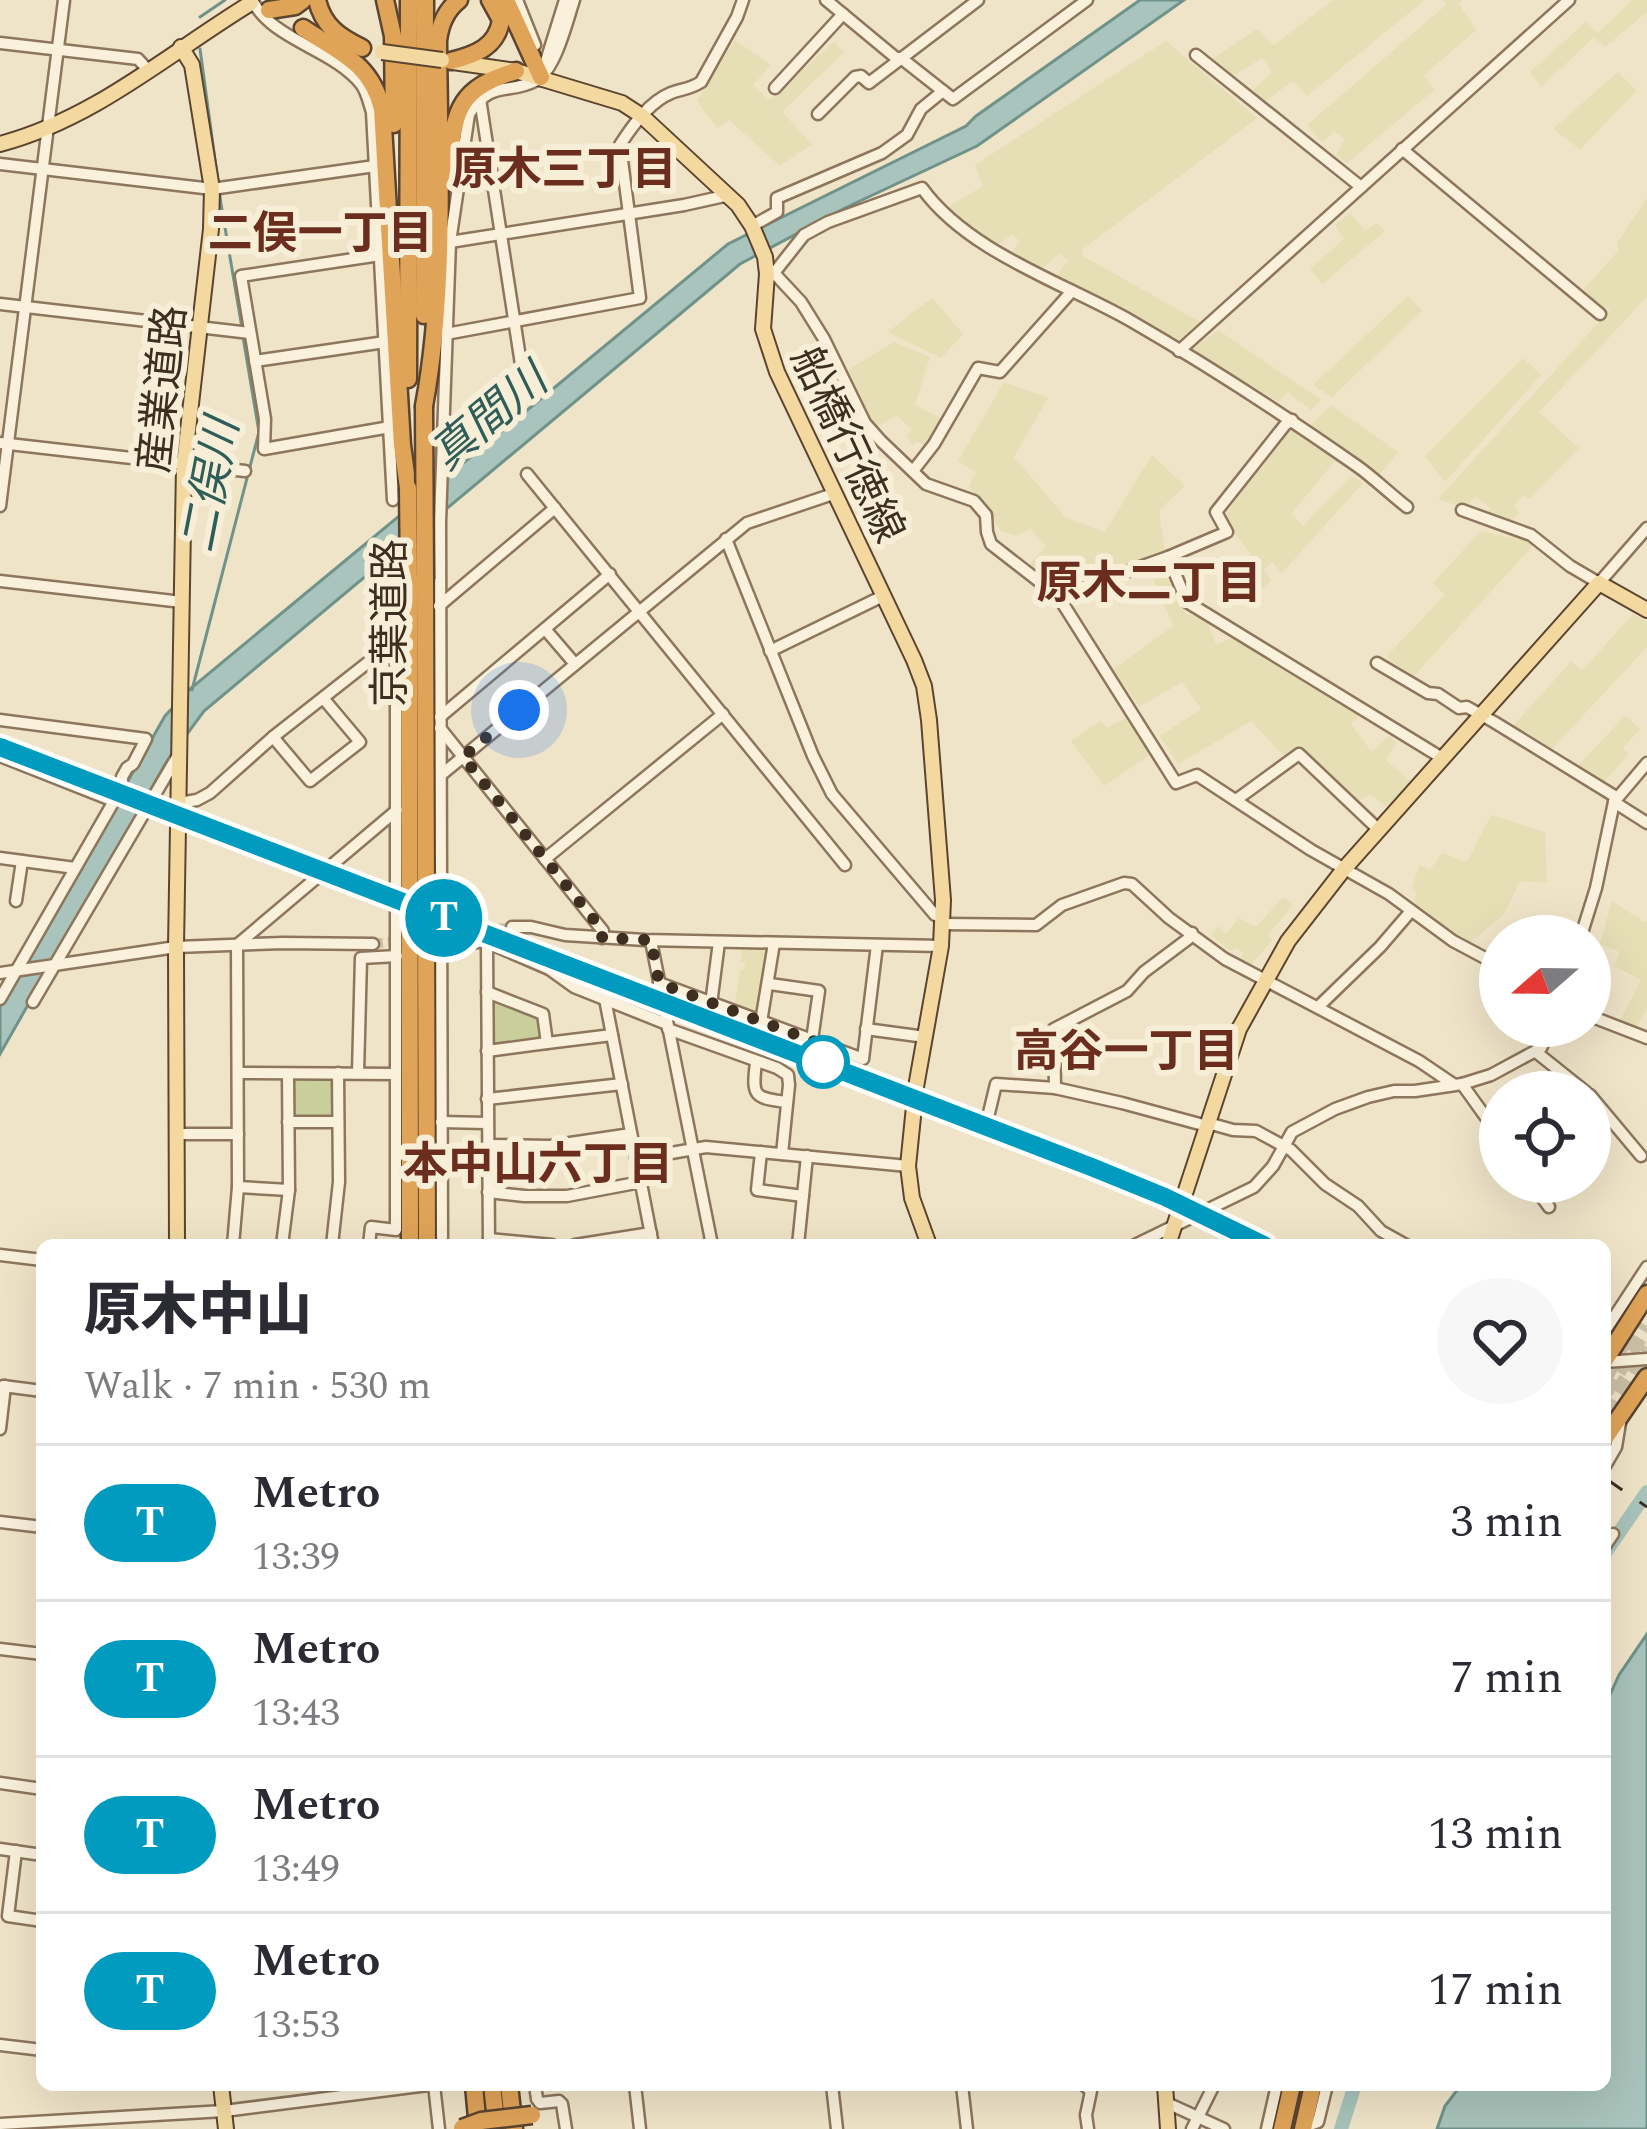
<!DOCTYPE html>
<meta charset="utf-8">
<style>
:root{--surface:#fff;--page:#f7f7f7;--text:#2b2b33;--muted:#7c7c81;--line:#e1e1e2}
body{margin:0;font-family:Spectral,"Noto Sans JP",serif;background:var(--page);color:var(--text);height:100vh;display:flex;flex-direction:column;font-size:45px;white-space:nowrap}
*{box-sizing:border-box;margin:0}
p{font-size:39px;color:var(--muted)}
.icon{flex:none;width:66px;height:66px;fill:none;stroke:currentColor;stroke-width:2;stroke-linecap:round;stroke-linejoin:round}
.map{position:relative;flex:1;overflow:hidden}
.details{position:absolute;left:36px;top:1239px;width:1575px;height:852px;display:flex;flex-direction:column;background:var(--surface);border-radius:18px;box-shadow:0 12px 48px #0002}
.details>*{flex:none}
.badge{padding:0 24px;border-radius:39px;font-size:42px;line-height:78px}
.needle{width:78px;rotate:250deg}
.fabs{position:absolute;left:1479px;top:915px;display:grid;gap:24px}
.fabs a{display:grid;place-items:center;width:132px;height:132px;border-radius:50%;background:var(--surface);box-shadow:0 12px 48px #0002;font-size:60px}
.you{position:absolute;width:60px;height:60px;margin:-30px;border:9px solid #fff;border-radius:50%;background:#1a73e8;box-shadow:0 0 0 18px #1a73e833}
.map>.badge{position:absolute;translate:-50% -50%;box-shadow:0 0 0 6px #fff}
.round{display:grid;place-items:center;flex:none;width:126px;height:126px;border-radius:63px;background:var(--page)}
.headline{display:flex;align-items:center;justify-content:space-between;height:204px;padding:0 48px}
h1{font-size:57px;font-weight:800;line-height:90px}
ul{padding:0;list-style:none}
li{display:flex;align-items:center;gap:36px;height:156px;padding:0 48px;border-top:3px solid var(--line)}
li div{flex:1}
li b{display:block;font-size:45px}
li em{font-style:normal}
li .badge{min-width:132px;font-weight:700;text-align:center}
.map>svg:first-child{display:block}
.farmland{fill:#e6deb5}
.green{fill:#c9cf9b}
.water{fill:#a9c4bc;stroke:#6f938a;stroke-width:3}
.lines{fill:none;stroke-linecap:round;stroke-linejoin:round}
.stream{stroke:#6f938a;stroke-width:3}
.river{stroke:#a9c4bc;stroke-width:14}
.minor-tunnel{stroke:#ccc0a6;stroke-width:10;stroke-dasharray:10 5;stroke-linecap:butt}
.highway-tunnel{stroke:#ccc0a6;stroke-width:16;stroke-dasharray:16 8;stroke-linecap:butt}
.minor-casing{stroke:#8d765c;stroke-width:15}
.major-casing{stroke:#5b4430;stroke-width:18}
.highway-casing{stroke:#5b4430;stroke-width:21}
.minor{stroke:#faf1dc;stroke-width:10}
.major{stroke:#f3d9a0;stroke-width:14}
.highway{stroke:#e0a458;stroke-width:16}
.rail{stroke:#3d2e20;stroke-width:3;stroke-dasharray:21 21;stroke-linecap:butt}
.major-bridge-casing{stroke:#5b4430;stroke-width:18;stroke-linecap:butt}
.highway-bridge-casing{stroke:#5b4430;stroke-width:21;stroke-linecap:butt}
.major-bridge{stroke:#f3d9a0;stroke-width:14}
.highway-bridge{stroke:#e0a458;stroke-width:16}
.line-casing{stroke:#fff;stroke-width:27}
.line{stroke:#009bbf;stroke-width:18}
.walk{stroke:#3d2e20;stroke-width:12;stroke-dasharray:0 21.6}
.stop-dot{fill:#fff;stroke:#009bbf;stroke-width:6}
.labels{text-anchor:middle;stroke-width:12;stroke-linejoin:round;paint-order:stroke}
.street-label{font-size:42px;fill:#3d2e20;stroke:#f7eed8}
.neighbourhood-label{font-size:45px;font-weight:bold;fill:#6b2e1e;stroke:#f7eed8}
.water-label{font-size:45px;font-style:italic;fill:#2f5d5a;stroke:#f7eed8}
</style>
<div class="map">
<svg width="1647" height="2129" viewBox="0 0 1647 2129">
<rect width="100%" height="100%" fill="#f0e4c8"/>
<g class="farmland">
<polygon points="1333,0 1425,0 1307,96 1293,81 1263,103 1252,91 1272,72 1262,58 1232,77 1212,59 1257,29 1274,45"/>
<polygon points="1444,0 1462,0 1459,4 1476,30 1424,75 1434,90 1347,163 1336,155 1344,139 1334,131 1322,142 1307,125 1446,5"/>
<polygon points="1633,0 1647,0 1647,12 1605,47 1594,37 1541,87 1530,72 1586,22 1598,33"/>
<polygon points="735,40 771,65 753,85 769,100 834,42 844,52 782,112 812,144 780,166 729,120 717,128 697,101"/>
<polygon points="1166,41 1257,118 1082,250 1083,256 1200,322 1179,340 1059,277 1057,275 1068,260 1059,254 1043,268 1011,253 1020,241 1012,235 997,245 954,215 948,207 983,186 975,165"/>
<polygon points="1618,72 1637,91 1580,149 1553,129"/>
<polygon points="1647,198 1647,297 1539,412 1579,448 1529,499 1524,495 1513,506 1520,513 1507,525 1485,515 1491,509 1476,496 1464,508 1438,499 1610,310 1599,305 1584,289 1619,250 1617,243"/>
<polygon points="1350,213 1365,231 1377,223 1385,231 1322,284 1310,269 1344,239 1335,225"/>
<polygon points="1408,296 1422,311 1332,397 1313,385"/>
<polygon points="932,298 963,334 941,358 888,332"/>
<polygon points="1218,330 1321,400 1311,410 1288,392 1279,402 1192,350"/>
<polygon points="894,342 930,357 915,405 943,419 925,447 917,441 913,445 907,437 912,429 896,415 875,429 845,372"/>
<polygon points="1523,358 1541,375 1445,482 1425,456"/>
<polygon points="1004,382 1048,398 1014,457 1066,518 1105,532 1152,455 1185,486 1159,510 1165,552 1093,582 1059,589 1049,583 1058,572 1048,563 1036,574 1027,567 1046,546 1030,528 1017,536 1001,531 969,486 976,472 958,461"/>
<polygon points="1331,405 1398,452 1376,479 1310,426"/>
<polygon points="1292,429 1335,461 1291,514 1303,526 1351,476 1363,483 1282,573 1272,562 1264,569 1271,580 1255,599 1241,575 1255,560 1224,519 1234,502"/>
<polygon points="1481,531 1535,543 1414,676 1386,657 1445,595 1433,583"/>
<polygon points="1166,576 1186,614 1207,620 1216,645 1234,637 1361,713 1351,724 1372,752 1389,736 1397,742 1386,760 1412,783 1387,807 1370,794 1354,804 1298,747 1284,756 1251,721 1178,764 1160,736 1201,709 1182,682 1139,707 1114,669 1173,626 1153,580"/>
<polygon points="1633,614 1647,622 1647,647 1549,752 1510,729 1569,664 1570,660 1582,671"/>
<polygon points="1625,716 1640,729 1623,748 1629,754 1602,784 1576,768"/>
<polygon points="1125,718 1151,754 1104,786 1071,741 1100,721 1107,728"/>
<polygon points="1491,815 1545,832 1547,883 1520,881 1504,914 1468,944 1449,935 1415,905 1416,893 1412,887 1420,865 1430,870 1442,853 1467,862"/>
<polygon points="1283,897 1293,905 1268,935 1272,941 1250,966 1240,960 1243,953 1236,948 1230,951 1211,935 1218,926 1226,934 1239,918 1256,927"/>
<polygon points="1612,901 1644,922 1647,920 1647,1009 1636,1027 1620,1021 1641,980 1614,966 1620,952 1600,944"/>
<polygon points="742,947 763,947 767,951 759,1013 756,1016 734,1008 740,970 744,969 745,962 741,962"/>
</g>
<g class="green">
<polygon points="494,998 539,1016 543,1038 494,1046 491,1044 491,1001"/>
<polygon points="291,1079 334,1079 333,1118 291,1118"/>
</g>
<g class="water">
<polygon points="1140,0 1184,0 977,146 845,208 740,264 204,711 167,761 0,1054 0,1005 165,716 190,689 728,244 966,126 976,116"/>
<polygon points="1647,1634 1647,2129 1437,2129 1445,2106 1461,2085 1605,2085 1605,1706 1619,1675"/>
</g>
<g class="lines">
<g class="stream">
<polyline points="200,17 225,0"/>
<polyline points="200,49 221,204 242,328"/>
<polyline points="192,690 259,432 243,337"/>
</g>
<g class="river">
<polyline points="1605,1553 1647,1492"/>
<polyline points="1341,2129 1355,2085"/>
</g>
<g class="minor-tunnel">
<polyline points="436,937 512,927"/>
<polyline points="373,944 405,940"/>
</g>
<g class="highway-tunnel">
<polyline points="1605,1377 1621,1346"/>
<polyline points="1605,1392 1647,1326"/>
<polyline points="1605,1413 1647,1347"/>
</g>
<defs>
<g id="minor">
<path d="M252 0C273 41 332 48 361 84 367 92 369 103 372 112L393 500"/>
<polyline points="517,0 535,45"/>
<polyline points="826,0 896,58 901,58 953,99 1087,0"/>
<polyline points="0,43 138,59 148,70"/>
<polyline points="1196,55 1361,187"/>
<polyline points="542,74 565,0"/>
<polyline points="775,88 843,14"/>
<polyline points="480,99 525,390"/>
<polyline points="818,114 855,77 861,76 869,83 978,0"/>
<polyline points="1402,149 1600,314"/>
<polyline points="0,164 212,189 375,166"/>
<polyline points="752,226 777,212 777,198 882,153 907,135 921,109 943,91"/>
<polyline points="450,242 684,205 729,195"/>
<polyline points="380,255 241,276 265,419 264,449 390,427"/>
<path d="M774 273 804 235 828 222 922 188C968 252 1064 283 1131 321 1209 366 1284 415 1357 466 1374 478 1390 494 1407 507"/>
<polyline points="767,274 774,273 801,302 824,339 865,423 881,441 926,484 974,501 986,515 987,532 991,544 1058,596 1176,783 1197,775 1311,850 1389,894 1453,941 1500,966"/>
<polyline points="0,304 250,333"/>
<path d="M446 334 640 298 620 145C632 126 649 102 671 93 682 89 690 89 701 82L737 17 743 0"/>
<polyline points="1179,351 1569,0"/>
<polyline points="255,361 385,342"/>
<polyline points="0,443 245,471"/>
<polyline points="913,471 934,444 978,368 1000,372 1072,291"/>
<polyline points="527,474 845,865"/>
<polyline points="0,506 64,0"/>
<polyline points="1462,510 1531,535 1570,566 1599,583 1647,528"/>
<polyline points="726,539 813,756 832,794 935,915 943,917"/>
<polyline points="1168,557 1187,602 1442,758"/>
<polyline points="0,581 182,602"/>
<polyline points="1058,596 1168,557 1227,532 1216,512 1285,425 1292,420"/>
<polyline points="439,606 555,508"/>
<polyline points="545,629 575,664"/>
<polyline points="770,651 883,596"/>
<polyline points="1377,663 1428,693 1438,694 1459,708 1467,707 1494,722 1616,797"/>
<polyline points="440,717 610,574"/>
<polyline points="0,720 146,739 133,764 127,768 122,777 122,784 114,801 0,999"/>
<polyline points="440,728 603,931 602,938"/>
<polyline points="273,737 310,781 360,742 323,698"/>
<polyline points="0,756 114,801"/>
<polyline points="441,775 747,523 833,494"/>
<polyline points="1236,800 1299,754 1379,830"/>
<polyline points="1614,802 1647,823"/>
<polyline points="179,803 197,800 210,793 273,737 394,642"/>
<polyline points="0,858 75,868"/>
<polyline points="545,859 723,714"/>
<polyline points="16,901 22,861"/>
<polyline points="942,924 1036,925 1062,905 1124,883 1132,884 1169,918 1225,959 1419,1061 1453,1084"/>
<polyline points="512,927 531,927 565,935 645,940 941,946"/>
<polyline points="1581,936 1596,888 1614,802 1647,763"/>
<polyline points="651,941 712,1245"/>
<polyline points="487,945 489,1245"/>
<polyline points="440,948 484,941 549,969 574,987 667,1024"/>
<polyline points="0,973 176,947 283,943 373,944"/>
<polyline points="659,983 863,1059 877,945"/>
<polyline points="770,984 819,991 812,1040"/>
<polyline points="487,992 543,1014 547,1043 612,1035"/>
<polyline points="605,999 653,1245"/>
<polyline points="33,1002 177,757"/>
<polyline points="711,1004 719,942"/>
<polyline points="1318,1007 1380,947 1411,911"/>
<polyline points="1590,1016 1647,1038"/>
<polyline points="761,1022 774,943"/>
<polyline points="668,1029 777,1068 788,1075 789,1085 782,1154"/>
<polyline points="866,1029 925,1037"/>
<polyline points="487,1051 547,1043"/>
<polyline points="1536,1052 1586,1092"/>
<path d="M756 1062C752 1096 753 1098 787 1102"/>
<polyline points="238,1073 396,1074"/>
<polyline points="358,1073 361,958 397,956"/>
<polyline points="1462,1084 1500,1137"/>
<polyline points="1055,1088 1054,1029 1127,991 1144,972 1188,939 1192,933"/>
<polyline points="1590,1095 1641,1156"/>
<polyline points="487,1099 622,1084"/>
<polyline points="989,1113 996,1084 1055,1088 1122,1103 1207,1126"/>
<polyline points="288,1122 337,1122"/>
<polyline points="441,1122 487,1123"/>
<polyline points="1208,1123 1233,1130 1256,1131 1291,1150 1325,1184 1358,1206 1381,1231 1406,1245"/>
<polyline points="178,1134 238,1134"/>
<polyline points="488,1145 550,1146 631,1134"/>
<polyline points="761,1152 757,1190 803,1196"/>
<polyline points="636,1159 706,1147 908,1166"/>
<polyline points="1531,1182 1549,1207"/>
<polyline points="238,1187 289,1190"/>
<polyline points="488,1192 524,1196 567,1196 641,1182"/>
<polyline points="489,1239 552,1245"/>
<polyline points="233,1245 238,1187 237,945 397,810"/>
<polyline points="282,1245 289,1190 288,1074"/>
<polyline points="332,1245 339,1182 338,1073"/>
<polyline points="369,1245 371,1227 396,1230 396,562"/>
<path d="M442 1245 440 522 450 242 469 114C493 78 508 96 537 80 556 68 567 21 574 0"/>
<polyline points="575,1245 651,1233"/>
<polyline points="798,1245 807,1156"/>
<polyline points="1135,1245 1254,1187 1273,1166 1292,1132 1335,1109 1368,1097 1394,1091 1415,1091 1462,1084 1491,1075 1541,1048 1552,1026"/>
<polyline points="0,1255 42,1260"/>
<polyline points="1605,1331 1647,1267"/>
<polyline points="1605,1362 1647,1359"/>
<polyline points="3,1386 42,1391"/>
<polyline points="0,1429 5,1386"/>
<polyline points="1605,1466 1616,1447 1620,1423"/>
<polyline points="0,1522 42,1527"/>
<polyline points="1605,1546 1613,1534"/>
<polyline points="0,1649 42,1654"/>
<polyline points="0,1783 42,1789"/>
<polyline points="0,1849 42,1855"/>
<polyline points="16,1851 8,1916 42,1921"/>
<polyline points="0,2045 42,2050"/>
<polyline points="434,2085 439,2129"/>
<polyline points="535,2085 537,2099 540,2103 559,2101 562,2104 566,2129"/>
<polyline points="635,2085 640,2129"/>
<polyline points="832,2085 837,2129"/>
<polyline points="962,2085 967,2129"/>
<polyline points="1084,2085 1091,2091 1086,2115 1088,2129"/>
<polyline points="1167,2103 1224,2129"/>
<polyline points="0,2124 224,2111 428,2085"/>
<polyline points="1304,2127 1318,2122 1327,2085"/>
<polyline points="1192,2129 1214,2085"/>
<polyline points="1267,2129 1277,2085"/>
</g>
<g id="major">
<polyline points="453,62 516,71 622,103 642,116 738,205 752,226 765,257 767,274 763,329 777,372 914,660 924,686 929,720 943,900 941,946 916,1087 908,1166 912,1198 929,1245"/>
<path d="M0 144C95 119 169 53 251 3"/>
<polyline points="177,1245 176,947 184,465 211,229 212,189 192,65 181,47"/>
<polyline points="1168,1245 1239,1029 1288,941 1344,869 1599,583 1647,610"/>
<polyline points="221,2085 226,2129"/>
<polyline points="1165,2085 1168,2129"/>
</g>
<g id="highway">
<path d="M317 0C323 26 339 37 362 48"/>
<polyline points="385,0 393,36 394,124"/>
<polyline points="506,0 541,77"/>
<polyline points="269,10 295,6 303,0"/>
<path d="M303 28C340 53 371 63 382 109L402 445 408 488"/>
<path d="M451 61C475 55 497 47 501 20L490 0"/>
<path d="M447 174C456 115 452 90 516 71"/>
<polyline points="424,315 425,0"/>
<polyline points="408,379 409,0"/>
<path d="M424 406C446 288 439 161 438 41 440 24 446 10 459 0"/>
<polyline points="409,579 410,1245"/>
<polyline points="425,579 427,1245"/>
<polyline points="1605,1360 1647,1294"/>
<polyline points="1605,1438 1647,1377"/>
<polyline points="474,2085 478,2129"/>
<polyline points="492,2085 497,2129"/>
<polyline points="509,2085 514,2129"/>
<polyline points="1282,2129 1292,2085"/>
<polyline points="1303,2129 1313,2085"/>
</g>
</defs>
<use href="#minor" class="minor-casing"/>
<use href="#major" class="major-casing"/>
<use href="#highway" class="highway-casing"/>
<use href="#minor" class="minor"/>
<use href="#major" class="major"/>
<use href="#highway" class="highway"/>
<g class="rail">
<polyline points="0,747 1094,1168 1165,1197 1264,1245"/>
<polyline points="1605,1478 1647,1507"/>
</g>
<defs>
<polyline id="major-bridge" points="382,52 442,60"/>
<g id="highway-bridge">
<polyline points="424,406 425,579"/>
<polyline points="408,488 409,579"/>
<polyline points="462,2128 481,2121 532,2115"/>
</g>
</defs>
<use href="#major-bridge" class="major-bridge-casing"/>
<use href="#highway-bridge" class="highway-bridge-casing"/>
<use href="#major-bridge" class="major-bridge"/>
<use href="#highway-bridge" class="highway-bridge"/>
</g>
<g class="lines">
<defs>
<polyline id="line" points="0,747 1094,1168 1165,1197 1264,1245"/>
</defs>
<use href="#line" class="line-casing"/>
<use href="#line" class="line"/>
<polyline class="walk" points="519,710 463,757 603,931 602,938 651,940 659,983 837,1050 823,1062"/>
</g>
<circle class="stop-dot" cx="823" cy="1062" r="24"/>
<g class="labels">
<g class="street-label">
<text transform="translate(161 389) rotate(-84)" y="15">産業道路</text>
<text transform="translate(849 444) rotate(65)" y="15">船橋行徳線</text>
<text transform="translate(389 623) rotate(-90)" y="15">京葉道路</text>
</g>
<g class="neighbourhood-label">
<text x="564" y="184">原木三丁目</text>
<text x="320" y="248">二俣一丁目</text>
<text x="1149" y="598">原木二丁目</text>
<text x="1126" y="1066">高谷一丁目</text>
<text x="538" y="1179">本中山六丁目</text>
</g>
<g class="water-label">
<text transform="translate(488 416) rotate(-40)" y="16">真間川</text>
<text transform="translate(209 485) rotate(-79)" y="16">二俣川</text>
</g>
</g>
</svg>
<div class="fabs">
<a><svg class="needle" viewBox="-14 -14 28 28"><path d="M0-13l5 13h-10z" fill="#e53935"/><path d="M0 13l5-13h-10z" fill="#7c7c81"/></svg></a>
<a><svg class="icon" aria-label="locate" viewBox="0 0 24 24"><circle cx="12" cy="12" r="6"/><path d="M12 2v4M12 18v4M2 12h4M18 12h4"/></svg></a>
</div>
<div class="you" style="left:519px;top:710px"></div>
<b class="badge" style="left:444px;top:918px;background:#009bbf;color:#fff">T</b>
<section class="details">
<div class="headline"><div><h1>原木中山</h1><p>Walk · 7 min · 530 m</p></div><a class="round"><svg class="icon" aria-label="heart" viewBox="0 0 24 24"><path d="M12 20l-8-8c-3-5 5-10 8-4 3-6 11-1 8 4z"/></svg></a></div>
<ul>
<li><span class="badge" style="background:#009bbf;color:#fff">T</span><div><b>Metro</b><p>13:39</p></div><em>3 min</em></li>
<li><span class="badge" style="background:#009bbf;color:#fff">T</span><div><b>Metro</b><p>13:43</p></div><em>7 min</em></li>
<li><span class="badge" style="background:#009bbf;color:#fff">T</span><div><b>Metro</b><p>13:49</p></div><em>13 min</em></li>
<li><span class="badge" style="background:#009bbf;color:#fff">T</span><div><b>Metro</b><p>13:53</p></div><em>17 min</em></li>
</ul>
</section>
</div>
